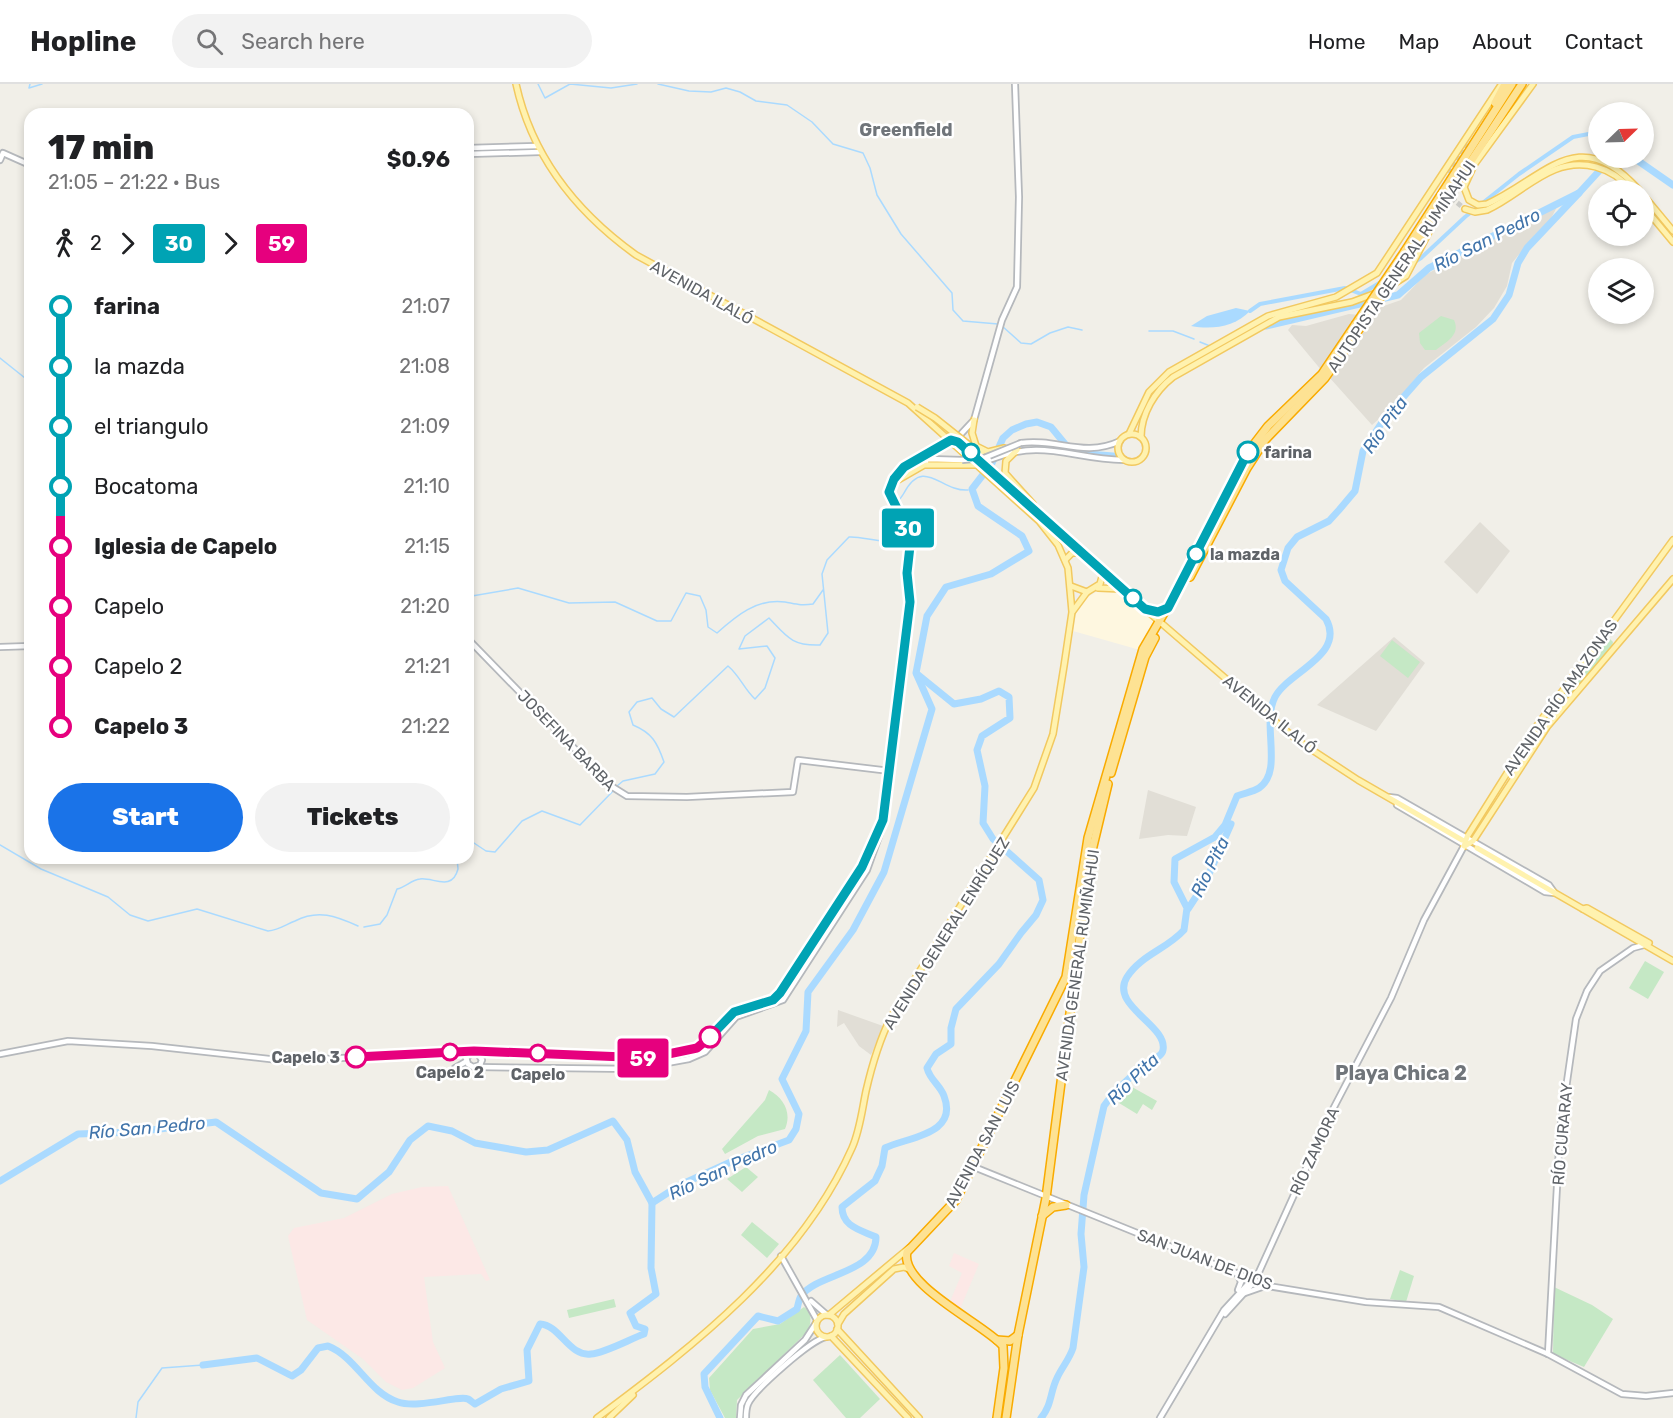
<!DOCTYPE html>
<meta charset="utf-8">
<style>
:root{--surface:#fff;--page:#f2f2f2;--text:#202124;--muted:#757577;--line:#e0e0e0;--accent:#1a73e8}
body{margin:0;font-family:Rubik,sans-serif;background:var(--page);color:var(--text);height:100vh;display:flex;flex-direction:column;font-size:22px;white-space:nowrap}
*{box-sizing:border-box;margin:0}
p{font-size:20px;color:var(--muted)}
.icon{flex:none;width:33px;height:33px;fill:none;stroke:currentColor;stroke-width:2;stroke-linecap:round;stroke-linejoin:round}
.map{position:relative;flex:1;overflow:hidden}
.details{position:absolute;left:24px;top:24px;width:450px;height:756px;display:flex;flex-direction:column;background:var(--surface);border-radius:18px;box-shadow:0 3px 9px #0003}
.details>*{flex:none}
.badge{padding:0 12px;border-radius:4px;font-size:21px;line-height:39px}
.needle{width:39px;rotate:67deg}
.tools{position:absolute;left:1588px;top:18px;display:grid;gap:12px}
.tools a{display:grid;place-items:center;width:66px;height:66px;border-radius:50%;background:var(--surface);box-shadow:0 3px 9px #0003;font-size:30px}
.map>.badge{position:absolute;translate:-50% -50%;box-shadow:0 0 0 3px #fff}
.legs{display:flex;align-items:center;gap:9px;height:66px;padding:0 24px;font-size:20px}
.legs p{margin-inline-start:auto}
.head{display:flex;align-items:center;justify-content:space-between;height:102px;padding:0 24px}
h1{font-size:33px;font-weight:800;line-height:45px}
.button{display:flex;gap:12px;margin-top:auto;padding:12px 24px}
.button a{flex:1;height:69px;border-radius:36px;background:var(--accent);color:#fff;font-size:24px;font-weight:800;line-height:69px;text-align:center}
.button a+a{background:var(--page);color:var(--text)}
ul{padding:0 24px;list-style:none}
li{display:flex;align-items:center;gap:21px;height:60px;font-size:22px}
li i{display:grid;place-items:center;width:9px;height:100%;margin:0 8px;background:currentColor}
li i::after{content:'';width:15px;height:15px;margin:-8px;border:4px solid;border-radius:50%;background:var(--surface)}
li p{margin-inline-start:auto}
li:first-child i{background:linear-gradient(#0000 50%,currentColor 0)}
li:last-child i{background:linear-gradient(currentColor 50%,#0000 0)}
header{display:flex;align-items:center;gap:36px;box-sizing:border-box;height:84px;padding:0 30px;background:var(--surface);border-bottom:2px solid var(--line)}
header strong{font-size:28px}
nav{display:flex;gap:33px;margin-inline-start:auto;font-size:21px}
.search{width:420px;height:54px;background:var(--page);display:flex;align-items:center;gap:15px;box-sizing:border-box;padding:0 21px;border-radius:33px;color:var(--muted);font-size:22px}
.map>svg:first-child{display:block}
.commercial{fill:#fef7e0}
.education{fill:#e1ded6}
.medical{fill:#fce8e6}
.green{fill:#c5e8c5}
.water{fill:#aadaff}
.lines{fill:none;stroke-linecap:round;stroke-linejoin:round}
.stream{stroke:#aadaff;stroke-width:1.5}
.canal{stroke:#aadaff;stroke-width:4}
.river{stroke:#aadaff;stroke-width:7}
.major-tunnel{stroke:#ccccc8;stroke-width:5;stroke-dasharray:5 2.5;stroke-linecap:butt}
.minor-casing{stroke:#b5b8bc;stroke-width:8}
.major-casing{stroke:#f2c960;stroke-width:8}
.highway-casing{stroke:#f9ab00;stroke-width:10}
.minor{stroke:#fff;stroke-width:4.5}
.major{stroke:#fff2af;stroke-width:5}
.highway{stroke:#fde293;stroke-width:7}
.minor-bridge-casing{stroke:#b5b8bc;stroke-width:8;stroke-linecap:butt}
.major-bridge-casing{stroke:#f2c960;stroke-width:8;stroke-linecap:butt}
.highway-bridge-casing{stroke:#f9ab00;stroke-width:10;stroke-linecap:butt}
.minor-bridge{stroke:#fff;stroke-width:4.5}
.major-bridge{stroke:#fff2af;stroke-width:5}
.highway-bridge{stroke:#fde293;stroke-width:7}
.line-1-casing{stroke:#fff;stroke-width:14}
.line-2-casing{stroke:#fff;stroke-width:14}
.line-1{stroke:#00a3b4;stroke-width:9}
.line-2{stroke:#e6007e;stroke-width:9}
.stop-1-dot{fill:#fff;stroke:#00a3b4;stroke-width:3}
.stop-2-dot{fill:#fff;stroke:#e6007e;stroke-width:3}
.labels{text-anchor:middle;stroke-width:5;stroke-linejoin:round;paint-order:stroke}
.street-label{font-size:16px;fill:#5f6368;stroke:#fff}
.stop-label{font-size:16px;font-weight:bold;fill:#5f6368;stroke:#fff;text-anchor:start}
.neighbourhood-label{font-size:18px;font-weight:bold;fill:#70757a;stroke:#fff}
.water-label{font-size:18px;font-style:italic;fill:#4174aa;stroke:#fff}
.quarter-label{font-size:20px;font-weight:bold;fill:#70757a;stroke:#fff}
</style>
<header>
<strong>Hopline</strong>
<div class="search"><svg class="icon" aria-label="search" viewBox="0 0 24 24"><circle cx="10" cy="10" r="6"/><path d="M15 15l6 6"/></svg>Search here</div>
<nav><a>Home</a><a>Map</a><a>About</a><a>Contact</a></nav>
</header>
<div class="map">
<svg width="1673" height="1334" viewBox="0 0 1673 1334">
<rect width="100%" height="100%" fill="#f1efe8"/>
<polygon class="commercial" points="1114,506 1156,538 1140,566 1073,547 1077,525 1086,514 1096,508"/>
<g class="education">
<polygon points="1555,120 1558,121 1548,140 1535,151 1512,179 1507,202 1494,224 1476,243 1424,284 1389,326 1372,341 1329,293 1378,224 1401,216 1425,191"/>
<polygon points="1349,230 1360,231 1322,287 1288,246 1292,241 1306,242"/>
<polygon points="1480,438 1510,467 1477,510 1444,478"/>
<polygon points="1394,553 1425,579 1376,647 1317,621"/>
<polygon points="1148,706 1196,723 1187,752 1168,751 1139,755"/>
<polygon points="838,926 883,942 871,971 859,962 844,939 837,943"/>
</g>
<g class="medical">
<polygon points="448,1102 490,1196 486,1197 481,1190 424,1193 433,1258 445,1284 413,1304 402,1306 386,1298 363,1275 307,1236 288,1152 294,1144 344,1134 392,1110 422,1103"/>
<polygon points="954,1169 979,1180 960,1225 949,1220 962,1189 949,1182"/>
</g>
<g class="green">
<path d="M1441 232 1454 236C1461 251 1446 258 1436 266H1425L1420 259 1419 249Z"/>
<polygon points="1610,555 1613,558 1612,563 1547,640 1543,637 1604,556"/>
<polygon points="1392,556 1420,578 1408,594 1380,572"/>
<polygon points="1645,877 1664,888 1648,915 1629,904"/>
<polygon points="1132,1003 1157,1017 1152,1026 1143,1020 1137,1030 1119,1019 1125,1009"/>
<path d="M769 1006C784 1014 792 1029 785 1045L758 1052 725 1070 722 1065 765 1016Z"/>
<polygon points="746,1083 758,1093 742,1108 727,1095"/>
<polygon points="752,1138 779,1160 767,1174 741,1151"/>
<polygon points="1400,1186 1414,1192 1406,1218 1390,1215"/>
<polygon points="1554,1203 1592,1221 1613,1235 1584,1283 1553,1270"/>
<polygon points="614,1215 616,1223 569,1234 567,1226"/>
<path d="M804 1223C813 1229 811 1238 808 1247L737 1316 736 1334H725L710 1306 709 1294 753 1245 780 1240Z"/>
<polygon points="840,1271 880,1315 860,1334 846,1334 813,1296"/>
</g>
<path class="water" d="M1236 224 1250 227C1235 243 1212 246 1191 242L1207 232Z"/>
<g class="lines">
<g class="stream">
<polyline points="30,0 29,4 42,0"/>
<polyline points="538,0 545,14 570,0 611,4 637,0"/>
<polyline points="658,0 689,7 711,8 726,4 740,8 756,17 787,21 812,38 833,60 863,69 870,84 877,111 901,150 952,209 953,226 963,237 998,240"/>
<polyline points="1002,242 1021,259 1031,260 1050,249 1068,243 1082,246"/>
<polyline points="1149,247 1173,247 1194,255"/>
<polyline points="1200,258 1210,262"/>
<polyline points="0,274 30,298"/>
<path d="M468 507 472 512 518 504 569 519 615 518 657 537H671L686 509 700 512 706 526 708 543 717 549C736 532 757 514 785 518 796 520 801 522 813 520L823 506"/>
<path d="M617 702 623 697 655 690 664 678C657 658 652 649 633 641L629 628 637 618 652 614 661 625 674 633 728 582C740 592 744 605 755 615L765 604 775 574 767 562 739 565 745 552 769 534C787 553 792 562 820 561L828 549 822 490 827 476 849 453C863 452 881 460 894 456 896 446 890 438 892 428 893 421 901 415 904 409 924 372 941 408 968 406"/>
<polyline points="468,755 486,767 495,768 522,737 542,727 580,741 614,706"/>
<path d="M0 761 41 785 108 813 130 831 148 837 197 825 268 847C279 846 285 841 295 837 318 825 336 832 358 842"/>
<path d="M364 843 380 840 387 831 397 805C406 803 411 796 420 795 433 793 452 808 458 785L457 774"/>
<polyline points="136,1334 138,1318 162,1284 203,1281"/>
</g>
<g class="canal">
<polyline points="1644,62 1645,62"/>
<polyline points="1400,187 1421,174 1465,133 1519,90 1573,53 1599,48"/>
<polyline points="1250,227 1260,220 1345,204 1361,210 1381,198"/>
</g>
<g class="river">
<polyline points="1634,74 1673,101"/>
<polyline points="1266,242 1398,211 1429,184 1579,109 1611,74"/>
<polyline points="1188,825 1205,799 1231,740"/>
<polyline points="0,1097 78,1050 135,1048 216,1038 321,1109 357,1115 389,1088 410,1056 428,1042 452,1047 475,1059 526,1068 548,1066 613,1037 627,1056 635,1088 652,1119 680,1101 733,1077 789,1056 796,1045 799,1030 782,995 806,947 808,908 853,846 884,788 932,625 916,589 927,532 946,503 991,490 1029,467 1022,452 978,422 972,405 992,379 1003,354 1012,346 1026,340 1037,338 1051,343 1070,366 1088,370 1113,372"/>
<path d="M203 1281 257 1274 292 1292 301 1286 318 1264 328 1262C356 1273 369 1309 398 1318 418 1325 459 1311 468 1315 470 1316 472 1318 475 1320L501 1305 529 1297 527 1266 540 1240C560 1241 569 1273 591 1270 605 1269 630 1255 644 1250L645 1245 636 1242 630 1229 656 1210 651 1184 652 1119"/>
<path d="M720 1334 705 1303 704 1290 758 1232 778 1237 797 1225C798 1221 799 1215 801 1212 817 1189 876 1190 876 1153 861 1146 842 1143 842 1123L875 1097 882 1082 885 1064C907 1053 959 1051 944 1012 940 1001 930 996 927 984L936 970 951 960V944L956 925 999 880 1021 849 1036 831 1043 816 1039 796 993 755 983 739 985 702 977 666 982 652 1010 634 1009 613 999 607 981 615 954 620 917 590"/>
<path d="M1041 1334C1052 1321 1050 1308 1057 1294 1062 1283 1069 1276 1073 1264L1084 1183 1081 1150 1084 1111 1104 1022C1115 1006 1131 992 1146 980 1151 976 1162 973 1163 966 1168 941 1109 922 1127 893 1141 871 1167 865 1184 846L1187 824 1174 798 1175 775 1215 753 1225 741 1237 712C1244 709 1253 708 1259 704 1284 687 1261 640 1275 613 1288 588 1346 571 1326 535L1285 497 1281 486 1288 464 1297 453 1329 437 1339 426 1355 407 1363 367 1385 334 1421 293 1493 235 1509 211 1518 179 1527 164 1579 109"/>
</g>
<g class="major-tunnel">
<polyline points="1450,97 1449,92 1467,56"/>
<polyline points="1450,106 1455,117 1465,125"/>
</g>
<defs>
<g id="minor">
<polyline points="468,64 537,62"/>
<polyline points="468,70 540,68"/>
<polyline points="0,76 3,69 30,81"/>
<path d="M1021 359C1057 354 1084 374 1120 357"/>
<polyline points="920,375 960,351 974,336 1002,236 1017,203 1019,113 1015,0"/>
<path d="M989 376C1044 354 1070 375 1124 376"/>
<polyline points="900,393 912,384 926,378"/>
<polyline points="468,555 611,702 627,712 687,713 793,708 798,676 890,687"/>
<polyline points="0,563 30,562"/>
<polyline points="1389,713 1397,714 1549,801 1554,808"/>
<polyline points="1397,721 1545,808 1554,809"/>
<polyline points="479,967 604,971 640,974 658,972 700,962 732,929 773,916 780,909 862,783 882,738"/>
<polyline points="0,970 68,957 152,962 287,977 450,968 474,967 476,967 482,976 480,981 473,983 468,980 466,974 474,967"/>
<polyline points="477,983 634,985 689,975 705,968 736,933 783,916 867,786 882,744 910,518 907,489 911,453 891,417 890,403 901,387 915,378 929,375 962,376"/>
<polyline points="455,984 467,977"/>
<polyline points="974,1083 1268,1202 1366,1218 1439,1223 1548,1270 1622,1310 1646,1312 1673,1309"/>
<polyline points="781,1172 817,1236"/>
<polyline points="1237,1189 1241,1198 1238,1206"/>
<polyline points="1245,1209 1265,1202"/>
<polyline points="811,1217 827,1231"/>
<polyline points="1225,1230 1255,1197"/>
<polyline points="1548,1270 1560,1046 1576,935 1587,907 1600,887 1633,864 1644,861"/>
<polyline points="740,1334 741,1321 746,1311 805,1256 816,1239"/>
<path d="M746 1334C746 1329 746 1325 748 1320 754 1306 812 1255 826 1253"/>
<polyline points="1160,1334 1224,1226 1259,1188 1332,1027 1391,914 1424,836 1464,762"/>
</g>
<g id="major">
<path d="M516 0C532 73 576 128 636 171L908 319 1039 437 1058 461 1068 484 1072 528 1064 582 1053 650 1034 704 891 933C879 957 872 981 866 1007 862 1026 860 1046 852 1064 801 1179 695 1261 597 1334"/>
<path d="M1533 0 1474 81 1464 103 1469 116 1478 121 1487 120C1545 94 1578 37 1639 106"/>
<polyline points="1644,112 1673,147"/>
<polyline points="1644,123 1673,158"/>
<path d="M1465 125 1475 128 1487 126C1524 109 1552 71 1596 83 1611 87 1622 95 1631 106"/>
<polyline points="1387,204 1406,192 1440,127"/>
<polyline points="974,336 972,349 976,362 988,368 1004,364"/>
<circle cx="1132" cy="364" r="14"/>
<polyline points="1129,350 1149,308 1169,288 1268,232 1336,213 1377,189 1501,1"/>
<path d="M1141 353C1141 330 1155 307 1173 293L1279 233 1352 218 1376 209"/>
<polyline points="951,356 958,358 971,368 1080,469 1297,656 1358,696 1462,756"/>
<polyline points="964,357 982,370"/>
<polyline points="1017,366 1006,377 1005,389 1033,420"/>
<polyline points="898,396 924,381 979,381"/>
<polyline points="1065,476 1072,469 1080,469"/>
<polyline points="1071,502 1087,508 1100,500 1103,489"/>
<polyline points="1098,504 1121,505"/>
<polyline points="1073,527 1087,508"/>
<polyline points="1464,762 1467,753 1536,643 1673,456"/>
<polyline points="1465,762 1473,757 1547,643 1673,495"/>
<polyline points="1477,764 1673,877"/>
<polyline points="1583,825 1587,824 1649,859"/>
<polyline points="829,1231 909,1164"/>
<circle cx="827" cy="1242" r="11"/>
<polyline points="838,1240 844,1230 894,1185 904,1183 911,1186"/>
<polyline points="837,1245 919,1334"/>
<polyline points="831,1252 908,1334"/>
<polyline points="609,1334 633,1311"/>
</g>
<g id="highway">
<polyline points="1495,19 1505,0"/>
<polyline points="1405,167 1512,0"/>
<polyline points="1409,171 1522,0"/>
<polyline points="1190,493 1247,384 1265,356 1325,294 1360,244"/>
<polyline points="1147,526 1158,528 1168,524"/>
<polyline points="1111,689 1145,573 1155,554"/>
<polyline points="1042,1132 1053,1123 1066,1121"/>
<polyline points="997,1256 1010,1257 1018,1251"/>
<path d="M997 1334 1004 1284 1003 1262C986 1241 899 1201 907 1168L956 1116 1066 893 1088 754 1143 565 1178 505 1248 368 1268 342 1322 290 1355 241"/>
<polyline points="1006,1334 1018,1251 1046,1114 1090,775 1108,700"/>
</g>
</defs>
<use href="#minor" class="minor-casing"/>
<use href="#major" class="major-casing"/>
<use href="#highway" class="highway-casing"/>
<use href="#minor" class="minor"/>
<use href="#major" class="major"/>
<use href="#highway" class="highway"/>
<defs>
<g id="minor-bridge">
<polyline points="962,376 984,374 1021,359"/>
<polyline points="980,378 989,376"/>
</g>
<polyline id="major-bridge" points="917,323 935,334 964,357"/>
<g id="highway-bridge">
<polyline points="1355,241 1405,167"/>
<polyline points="1360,244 1409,171"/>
</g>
</defs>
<use href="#minor-bridge" class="minor-bridge-casing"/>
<use href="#major-bridge" class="major-bridge-casing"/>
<use href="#highway-bridge" class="highway-bridge-casing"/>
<use href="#minor-bridge" class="minor-bridge"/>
<use href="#major-bridge" class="major-bridge"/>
<use href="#highway-bridge" class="highway-bridge"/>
</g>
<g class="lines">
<defs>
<polyline id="line-1" points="710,953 734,928 773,916 780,909 862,783 883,736 910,518 907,489 911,453 889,408 894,395 904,383 951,356 958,358 1145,525 1158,528 1168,524 1248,368"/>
<polyline id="line-2" points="356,973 474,967 649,974 697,964 710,953"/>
</defs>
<use href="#line-1" class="line-1-casing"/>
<use href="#line-2" class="line-2-casing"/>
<use href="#line-1" class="line-1"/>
<use href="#line-2" class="line-2"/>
</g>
<g class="stop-1-dot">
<circle cx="971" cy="368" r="8"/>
<circle cx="1248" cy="368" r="10"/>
<circle cx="1196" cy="470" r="8"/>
<circle cx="1133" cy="514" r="8"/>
</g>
<g class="stop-2-dot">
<circle cx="710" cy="953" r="10"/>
<circle cx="450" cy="968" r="8"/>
<circle cx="538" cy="969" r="8"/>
<circle cx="356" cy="973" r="10"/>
</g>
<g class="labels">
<g class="street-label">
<text transform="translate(1401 182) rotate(-56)" y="6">AUTOPISTA GENERAL RUMIÑAHUI</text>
<text transform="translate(702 208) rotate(29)" y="6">AVENIDA ILALÓ</text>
<text transform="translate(1560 613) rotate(-55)" y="6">AVENIDA RÍO AMAZONAS</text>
<text transform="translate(1270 630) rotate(39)" y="6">AVENIDA ILALÓ</text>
<text transform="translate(567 656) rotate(46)" y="6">JOSEFINA BARBA</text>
<text transform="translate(946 849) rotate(-58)" y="6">AVENIDA GENERAL ENRÍQUEZ</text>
<text transform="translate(1077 881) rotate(-82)" y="6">AVENIDA GENERAL RUMIÑAHUI</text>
<text transform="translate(1562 1050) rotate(-85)" y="6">RÍO CURARAY</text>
<text transform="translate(982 1060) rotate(-62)" y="6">AVENIDA SAN LUIS</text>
<text transform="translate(1314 1067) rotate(-65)" y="6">RÍO ZAMORA</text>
<text transform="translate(1205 1175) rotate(21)" y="6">SAN JUAN DE DIOS</text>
</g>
<g class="stop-label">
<text x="1264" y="374">farina</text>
<text x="1210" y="476">la mazda</text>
<text x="340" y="979" text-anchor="end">Capelo 3</text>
<text x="450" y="994" text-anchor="middle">Capelo 2</text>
<text x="538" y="996" text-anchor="middle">Capelo</text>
</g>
<g class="neighbourhood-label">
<text x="906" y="52">Greenfield</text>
</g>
<g class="water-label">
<text transform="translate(1487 156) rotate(-27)" y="6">Río San Pedro</text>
<text transform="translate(1385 341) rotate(-55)" y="6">Río Pita</text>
<text transform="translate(1210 783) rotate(-64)" y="6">Rio Pita</text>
<text transform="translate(1133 995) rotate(-44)" y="6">Río Pita</text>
<text transform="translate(147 1044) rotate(-5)" y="6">Río San Pedro</text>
<text transform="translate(723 1086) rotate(-25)" y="6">Río San Pedro</text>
</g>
<g class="quarter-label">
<text x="1401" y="996">Playa Chica 2</text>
</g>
</g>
</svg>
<div class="tools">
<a><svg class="needle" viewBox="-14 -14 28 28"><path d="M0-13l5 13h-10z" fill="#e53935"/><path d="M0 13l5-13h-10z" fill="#757577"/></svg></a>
<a><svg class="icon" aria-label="locate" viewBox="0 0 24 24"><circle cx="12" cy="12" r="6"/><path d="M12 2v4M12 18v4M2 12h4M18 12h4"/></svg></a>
<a><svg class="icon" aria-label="layers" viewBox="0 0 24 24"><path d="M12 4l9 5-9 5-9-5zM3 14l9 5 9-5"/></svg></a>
</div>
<b class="badge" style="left:908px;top:444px;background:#00a3b4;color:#fff">30</b>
<b class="badge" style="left:643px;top:974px;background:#e6007e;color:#fff">59</b>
<section class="details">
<div class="head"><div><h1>17 min</h1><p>21:05 – 21:22 · Bus</p></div><b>$0.96</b></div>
<div class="legs"><svg class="icon" aria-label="walk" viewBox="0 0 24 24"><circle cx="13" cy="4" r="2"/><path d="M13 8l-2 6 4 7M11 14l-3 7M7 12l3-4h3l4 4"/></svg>2<svg class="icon" aria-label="forward" viewBox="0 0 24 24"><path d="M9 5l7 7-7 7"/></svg><b class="badge" style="background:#00a3b4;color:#fff">30</b><svg class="icon" aria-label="forward" viewBox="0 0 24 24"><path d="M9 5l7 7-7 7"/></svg><b class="badge" style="background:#e6007e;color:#fff">59</b></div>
<ul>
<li><i style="color:#00a3b4"></i><b>farina</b><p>21:07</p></li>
<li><i style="color:#00a3b4"></i><span>la mazda</span><p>21:08</p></li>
<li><i style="color:#00a3b4"></i><span>el triangulo</span><p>21:09</p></li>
<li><i style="color:#00a3b4"></i><span>Bocatoma</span><p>21:10</p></li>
<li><i style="color:#e6007e"></i><b>Iglesia de Capelo</b><p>21:15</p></li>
<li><i style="color:#e6007e"></i><span>Capelo</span><p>21:20</p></li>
<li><i style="color:#e6007e"></i><span>Capelo 2</span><p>21:21</p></li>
<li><i style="color:#e6007e"></i><b>Capelo 3</b><p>21:22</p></li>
</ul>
<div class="button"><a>Start</a><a>Tickets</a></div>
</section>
</div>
